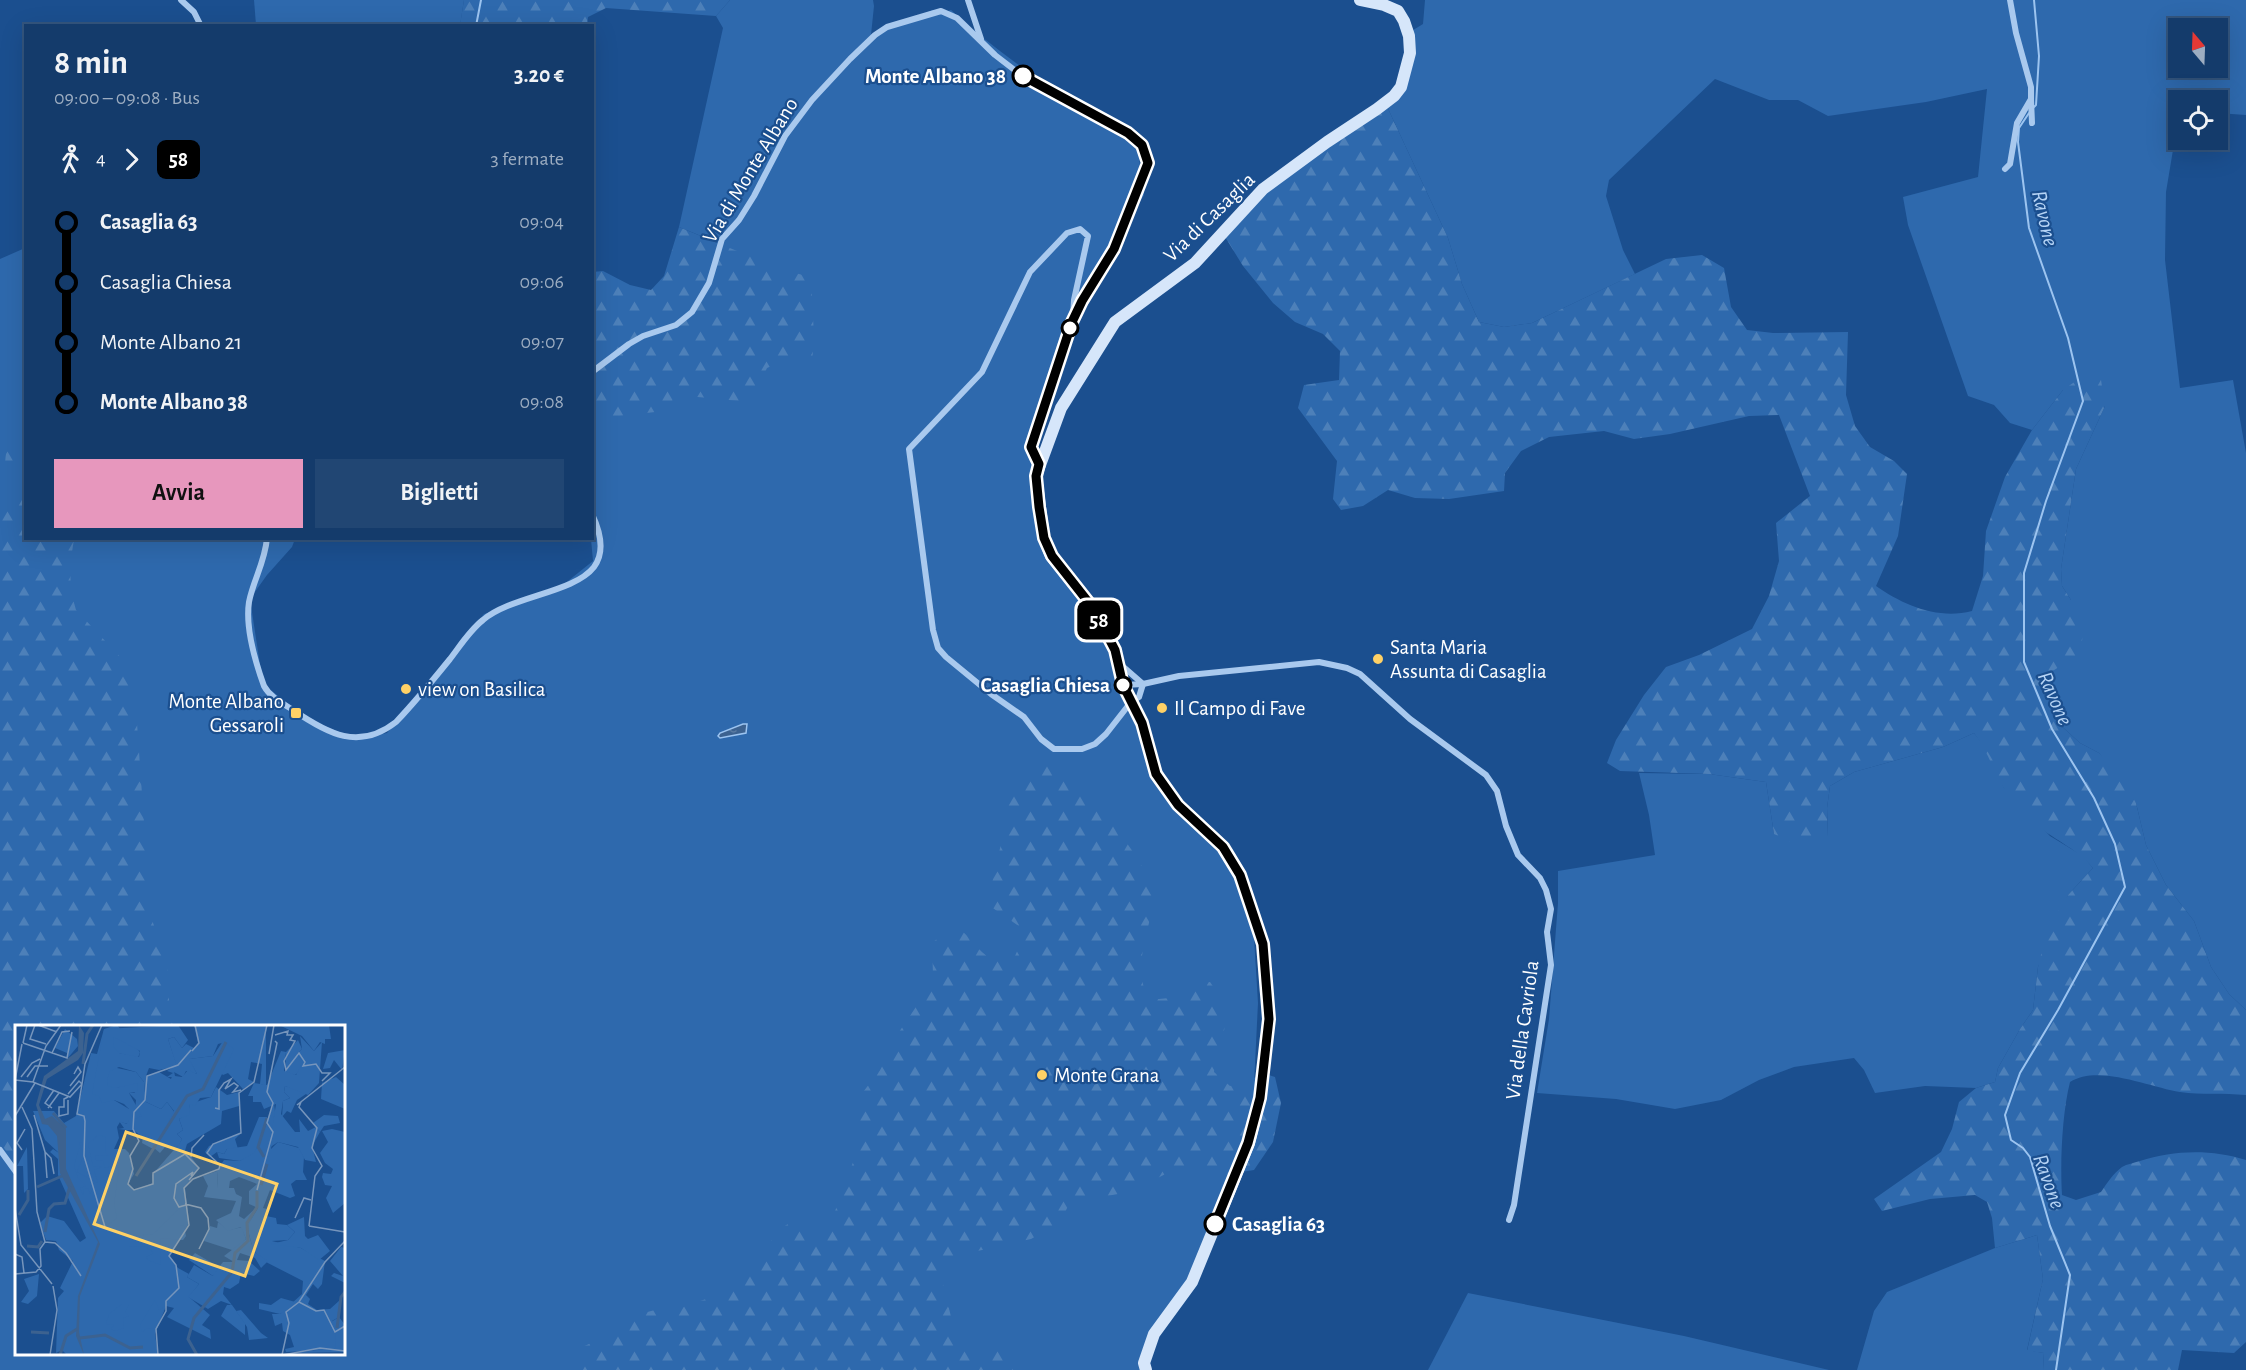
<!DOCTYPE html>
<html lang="it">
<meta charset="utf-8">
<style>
:root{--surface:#143b6b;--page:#214673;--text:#f1f3f6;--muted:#9dadc1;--line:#33557e;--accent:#e797bd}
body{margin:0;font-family:"Alegreya Sans",sans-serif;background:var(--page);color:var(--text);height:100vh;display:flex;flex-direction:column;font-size:22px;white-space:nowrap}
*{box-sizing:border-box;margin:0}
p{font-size:20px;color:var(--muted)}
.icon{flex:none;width:33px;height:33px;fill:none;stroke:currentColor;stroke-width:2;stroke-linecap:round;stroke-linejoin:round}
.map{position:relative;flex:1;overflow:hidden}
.side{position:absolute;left:24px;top:24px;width:570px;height:516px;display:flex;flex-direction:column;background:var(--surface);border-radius:0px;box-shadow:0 6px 24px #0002,0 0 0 2px var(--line)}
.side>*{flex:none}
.badge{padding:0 12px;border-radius:9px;font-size:21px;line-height:39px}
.needle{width:39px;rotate:341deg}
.fabs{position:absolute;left:2168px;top:18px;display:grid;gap:12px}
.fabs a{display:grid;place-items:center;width:60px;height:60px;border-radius:0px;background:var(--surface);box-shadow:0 6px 24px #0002,0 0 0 2px var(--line);font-size:30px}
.map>.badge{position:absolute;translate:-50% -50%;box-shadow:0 0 0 3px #fff}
.legs{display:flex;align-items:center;gap:9px;height:66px;padding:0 30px;font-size:20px}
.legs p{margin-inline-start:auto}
.overview{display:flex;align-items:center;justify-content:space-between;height:102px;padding:0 30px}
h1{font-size:33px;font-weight:600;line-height:45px}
.button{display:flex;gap:12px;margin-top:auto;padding:12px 30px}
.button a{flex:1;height:69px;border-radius:0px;background:var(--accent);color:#111;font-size:24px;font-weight:600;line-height:69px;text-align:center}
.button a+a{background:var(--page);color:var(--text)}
ul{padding:0 30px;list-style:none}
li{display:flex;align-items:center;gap:21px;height:60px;font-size:22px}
li i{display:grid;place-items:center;width:9px;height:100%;margin:0 8px;background:currentColor}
li i::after{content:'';width:15px;height:15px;margin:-8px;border:4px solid;border-radius:50%;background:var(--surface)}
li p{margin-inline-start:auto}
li:first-child i{background:linear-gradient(#0000 50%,currentColor 0)}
li:last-child i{background:linear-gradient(currentColor 50%,#0000 0)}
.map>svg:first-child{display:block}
.green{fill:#2e69ad;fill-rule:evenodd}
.forest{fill:url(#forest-firs)}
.water{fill:url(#water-ripples);stroke:#9cc4f0;stroke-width:1.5}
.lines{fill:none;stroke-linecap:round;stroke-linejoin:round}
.stream{stroke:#9cc4f0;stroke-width:2}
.street{stroke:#a9c9ee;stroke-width:6}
.secondary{stroke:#d6e6fa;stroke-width:12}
.line-1-casing{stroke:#fff;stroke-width:14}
.line-1{stroke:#000;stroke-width:9}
.stop-1-dot{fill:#fff;stroke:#000;stroke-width:3}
.poi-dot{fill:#ffd166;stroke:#1b4f8f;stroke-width:2}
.labels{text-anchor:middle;stroke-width:4.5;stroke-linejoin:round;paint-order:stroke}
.stop-label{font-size:21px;font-weight:bold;fill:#fff;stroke:#1b4f8f;text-anchor:end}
.street-label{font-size:21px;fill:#fff;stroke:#1b4f8f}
.poi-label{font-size:21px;fill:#fff;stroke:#1b4f8f;text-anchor:start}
.water-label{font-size:22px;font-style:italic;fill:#b5d3f5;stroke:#1b4f8f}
.inset-river{fill:none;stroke:#3c6290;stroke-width:3}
.inset-road{fill:none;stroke:#7695bc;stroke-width:1.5}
.view{fill:#ffd166;fill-opacity:0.15;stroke:#ffd166;stroke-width:3}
.inset-edge{fill:none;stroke:#fff;stroke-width:3}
</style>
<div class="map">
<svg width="2246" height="1370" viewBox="0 0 2246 1370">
<defs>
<pattern id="forest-firs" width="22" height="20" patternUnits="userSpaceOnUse" patternTransform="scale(1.5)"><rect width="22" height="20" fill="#2e69ad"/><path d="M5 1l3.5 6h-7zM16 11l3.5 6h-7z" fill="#4d80b9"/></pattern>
<pattern id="water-ripples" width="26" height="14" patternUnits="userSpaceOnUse" patternTransform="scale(1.5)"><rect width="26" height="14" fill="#3c6290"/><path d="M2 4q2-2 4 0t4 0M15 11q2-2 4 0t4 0" fill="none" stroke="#597aa1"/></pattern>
</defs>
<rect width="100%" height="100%" fill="#1b4f8f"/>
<g class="green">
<polygon points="254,0 464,0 460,26 256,25"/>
<path d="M730 0H873L874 6 871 35 933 10 940 14 951 10C1007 62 1073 102 1137 143L1144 195 1093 281 1046 391 1036 462 1050 563 1082 586 1172 792 1235 854 1253 921 1258 1003 1253 1105 1216 1231 1146 1353 1151 1370H0V259L25 248 26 538 295 539 292 547 267 575 250 599 263 684 306 718 355 739 387 733 484 614 553 593 593 561 591 539 592 538 593 362 723 245 679 227 723 28 716 16ZM16 1026H344V1354H16Z"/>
<path d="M1425 0H2246V115L2217 113V100H2178V120L2166 192 2165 260 2180 388 2233 380 2246 453V1010L2229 994 2211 967 2194 921 2166 885 2146 845 2136 803 2099 753 2080 743 2058 723 2044 696 2071 600 2062 586 2061 569 2076 469 2105 406 2063 390 2032 430 2010 423 1994 405 1968 396 1908 225 1903 197 1978 177 1987 89 1926 102 1828 116 1798 100H1769L1715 79 1609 180 1606 196 1623 250 1635 274 1532 323 1504 327 1479 322 1462 284 1448 238 1384 100 1399 87 1406 63 1405 35 1423 24ZM2178 28H2217V68H2178Z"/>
<polygon points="1974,733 1985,747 2004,788 2050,836 2083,856 2093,868 2068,895 2038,967 2033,1010 2020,1029 1998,1068 1995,1082 1976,1088 1925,1086 1875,1093 1864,1070 1854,1058 1794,1067 1759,1080 1721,1100 1675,1109 1616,1099 1537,1093 1549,1019 1558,903 1558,871 1655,855 1649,815 1639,773 1709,774 1766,782 1774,834 1828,836 1827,808 1830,786 1854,772 1943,747"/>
<polygon points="2037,1235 2043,1279 2027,1350 2044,1353 2043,1370 1857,1370 1874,1311 1887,1292 1995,1248"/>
<polygon points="1468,1293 1684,1336 1829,1370 1428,1370"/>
</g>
<g class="forest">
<polygon points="464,0 730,0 716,16 606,8 588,17 587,25 460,25"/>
<path d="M1384 100 1448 238 1462 284 1479 322 1504 327 1532 323 1666 259 1702 255 1724 268 1731 307 1747 330 1773 333 1848 332 1846 395 1855 426 1870 447 1894 461 1907 474 1898 536 1876 586C1903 605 1938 620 1972 611L1983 576 1986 531 2005 477 2032 430 2063 390 2083 376 2101 380 2105 406 2076 469 2061 569 2062 586 2071 600 2083 630 2081 653 2051 672 2045 696 2058 723 2080 743 2099 753 2121 777 2136 803 2146 845 2166 885 2194 921 2211 967 2229 994 2246 1010V1095C2224 1093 2202 1095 2180 1092 2149 1087 2098 1064 2070 1082 2062 1114 2060 1162 2062 1195L2076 1200 2101 1192C2107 1183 2113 1174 2122 1167 2127 1164 2134 1163 2140 1161 2174 1150 2211 1149 2246 1160V1342L2234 1353 2182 1350 2178 1370H2043L2044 1353 2027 1351 2043 1279 2037 1235 1995 1248 1992 1218 1987 1202 1975 1195 1930 1199 1882 1211 1874 1199 1941 1152 1952 1129 1959 1102 1976 1088 1995 1082 1998 1068 2020 1029 2033 1010 2038 967 2047 930 2068 895 2093 868C2075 846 2046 837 2027 816 2019 807 2009 797 2003 787 1993 769 1987 750 1974 733L1943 747 1854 772 1830 786 1827 808 1828 837 1814 847 1793 843 1774 834 1766 782 1709 774 1620 771 1607 763 1616 740 1644 695 1666 667 1699 655 1752 629 1769 596 1779 561 1776 523 1810 496 1779 415 1749 416 1670 434 1634 439 1604 431 1549 437 1521 451 1505 473 1504 491 1449 499 1415 498 1388 490 1363 506 1341 510 1333 499 1337 461 1298 408 1304 385 1339 380 1340 351 1323 334 1295 322 1273 303 1243 266 1222 232 1295 159Z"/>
<polygon points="679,227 783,270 811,277 814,337 812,363 789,358 767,368 750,402 677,395 664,411 593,419 593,272 603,271 630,285 651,290 664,276"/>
<path d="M13 443 19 449C17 459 15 472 7 478L4 477C5 468 5 453 8 445Z"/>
<polygon points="25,491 26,538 74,539 70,565 71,592 76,610 124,661 136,709 147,865 147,899 150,915 167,960 170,1020 174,1026 16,1026 16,1165 0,1142 0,654 12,657 14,655 12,650 1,647 3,638 0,638 0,509"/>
<path d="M1048 762C1053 765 1060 766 1065 769 1082 779 1150 869 1152 888 1156 928 1128 960 1149 1000L1169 998 1193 984 1210 982C1238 1020 1220 1032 1214 1072L1230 1086 1246 1083 1262 1073 1275 1077 1281 1103 1273 1142 1254 1170 1223 1175 1205 1167 1175 1169 1150 1182 1118 1194 1079 1201 1068 1206 1060 1223 1031 1239 937 1260 957 1341 969 1353H980L992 1346 1004 1353 1013 1370H578L580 1348 598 1340 628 1317 655 1310 680 1308 706 1299 744 1277 780 1229 799 1217 819 1237 834 1214 855 1157 860 1123V1096L880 1070 897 1035 922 998 933 975 932 943 944 933 962 931C981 948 986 968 1015 956L1026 931 987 904 1005 827 1006 803 1026 777Z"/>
</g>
<polygon class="water" points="743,724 747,724 746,733 720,738 718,736 720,733"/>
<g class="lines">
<g class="stream">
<polyline points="476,26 481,0"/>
<polyline points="2033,108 2036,105 2039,56 2034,0"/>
<polyline points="2029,113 2019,128 2018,142 2029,228 2068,338 2083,401 2046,501 2024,573 2024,662 2052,729 2094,798 2115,844 2125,887 2058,1010 2020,1073 2005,1115 2011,1140 2023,1148 2030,1157 2050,1226 2070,1275 2056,1370"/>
<polyline points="335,539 336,538"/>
</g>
<g class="street">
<polyline points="181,0 194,12 201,26"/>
<polyline points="968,0 981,39"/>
<polyline points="2031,100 2032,123"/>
<polyline points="2005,169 2010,164 2017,123 2031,99 2031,87 2016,33 2010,0"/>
<polyline points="1073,317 1074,300 1088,236 1080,229 1067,233 1030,272 982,372 909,449 933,630 938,648 946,657 991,694 1024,717 1041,739 1054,749 1082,749 1095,744 1106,734 1131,702 1139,697 1143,684"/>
<polyline points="592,372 629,344 643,336 676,325 692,312 709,283 722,239 739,220 754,196 785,136 812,100 850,59 875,35 887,27 941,11 957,18 995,55 1017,72 1128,133 1142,145 1148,163 1114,249 1082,301 1072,322 1031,447 1039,464"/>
<path d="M267 538C265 562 253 581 249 602 245 628 255 661 264 686 270 697 282 703 293 710 328 734 359 751 396 722 415 702 433 680 450 659 460 646 470 630 483 620 511 596 574 593 594 567 606 551 600 531 592 514"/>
<polyline points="1120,664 1143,684"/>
<polyline points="1124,685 1143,684 1179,676 1319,662 1347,668 1360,674 1410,719 1486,775 1497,791 1506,826 1518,855 1540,878 1546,890 1551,909 1547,932 1551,965 1514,1205 1509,1220"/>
<polyline points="0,1150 16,1172"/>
</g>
<polyline class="secondary" points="1146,1370 1144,1363 1154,1334 1192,1282 1249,1143 1260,1098 1269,1019 1263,944 1240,875 1223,847 1178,805 1156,774 1142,723 1123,685 1115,650 1093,608 1051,556 1044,538 1036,476 1061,408 1115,322 1195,263 1263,189 1327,142 1377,109 1394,96 1401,87 1410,53 1409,36 1404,21 1398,11 1384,5 1360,0"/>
</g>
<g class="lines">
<defs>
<polyline id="line-1" points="1023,76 1128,133 1142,145 1148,163 1114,249 1082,301 1072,322 1031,447 1039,464 1036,476 1039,507 1044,538 1052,556 1093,608 1115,650 1123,685 1142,723 1156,774 1178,805 1223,847 1240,875 1263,944 1269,1019 1260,1098 1248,1143 1215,1224"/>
</defs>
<use href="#line-1" class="line-1-casing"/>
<use href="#line-1" class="line-1"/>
</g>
<g class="stop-1-dot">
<circle cx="1023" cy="76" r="10"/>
<circle cx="1070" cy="328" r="8"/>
<circle cx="1123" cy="685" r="8"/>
<circle cx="1215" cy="1224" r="10"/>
</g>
<g class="poi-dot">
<circle cx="1378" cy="659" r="6"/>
<circle cx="406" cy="689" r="6"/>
<circle cx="1162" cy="708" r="6"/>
<rect x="290" y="707" width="12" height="12" rx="3"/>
<circle cx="1042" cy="1075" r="6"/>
</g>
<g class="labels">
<g class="stop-label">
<text x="1006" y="83">Monte Albano 38</text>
<text x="1110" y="692">Casaglia Chiesa</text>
<text x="1232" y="1231" text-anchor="start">Casaglia 63</text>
</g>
<g class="street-label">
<text transform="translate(750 170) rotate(-59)" y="7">Via di Monte Albano</text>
<text transform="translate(1209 217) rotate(-44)" y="7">Via di Casaglia</text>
<text transform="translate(1522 1030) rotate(-82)" y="7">Via della Cavriola</text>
</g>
<g class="poi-label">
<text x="1390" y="654">Santa Maria<tspan x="1390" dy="24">Assunta di Casaglia</tspan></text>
<text x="418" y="696">view on Basilica</text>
<text x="284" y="708" text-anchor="end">Monte Albano<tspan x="284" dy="24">Gessaroli</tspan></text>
<text x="1174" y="715">Il Campo di Fave</text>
<text x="1054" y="1082">Monte Grana</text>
</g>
<g class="water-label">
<text transform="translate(2046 218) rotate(77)" y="8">Ravone</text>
<text transform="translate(2056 698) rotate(66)" y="8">Ravone</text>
<text transform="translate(2050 1181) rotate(70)" y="8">Ravone</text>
</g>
</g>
<g transform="translate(15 1025)">
<rect width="330" height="330" fill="#1b4f8f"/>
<path d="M102 0 125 27 123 33 103 28 102 43 121 47 129 57 131 77 146 84 152 77 160 88 138 124 127 118 128 112 118 105 121 75 114 68H120L116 61 102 63 106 75H99L114 84 115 93 113 99 105 97 102 102 104 113 99 124H110L114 128 119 149 113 159 120 165 138 158 137 150 164 119 167 114 162 109 168 105 164 94 173 88 175 79 196 72 201 62 212 70 224 67V81L207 86 206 99 172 119 169 129 175 130 184 143 170 162 174 198 154 231 163 243 174 249 172 252 184 259 174 272 195 290 187 300 195 305 196 314 152 292 159 283 151 281 140 309 143 330H52L47 325 41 328 43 273 49 266 45 263 58 236 44 225 41 216 31 215 25 198 32 191 49 196 65 217 71 213 43 150V134L35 127 38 124 44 128 30 115 18 86H39L49 98 61 91 76 28 82 29 89 4ZM179 0H251V61L245 59 247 39 236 37 233 54 239 57 228 64 213 48 208 50 199 42 215 8 211 17 203 19 198 31 175 34 182 49 171 46 168 52 159 47 158 52H152L158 48 152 46 161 40 153 14 159 12 167 23 171 19 179 23 183 18ZM264 0H314L316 14H310V19L305 17 299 26 287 11ZM50 4 62 14 63 21 52 34V28L40 23ZM283 15 287 24 282 29 292 41 280 50 270 48 271 27ZM330 25 327 45 319 35 315 43 308 44 313 28ZM321 52 330 60V84L306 74 307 58ZM270 61 294 67 282 75 276 88 272 86 267 92 268 76 275 73 269 67ZM259 78 261 95 256 124 263 117 284 123 289 132 288 147 292 155H281L276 159 280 171 275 173 255 165 248 183 252 184 251 191 261 193 262 199 272 200 280 207 273 215 257 216 286 223 310 236 307 259 303 264 298 259 291 270 295 274 293 279 302 285 315 284 325 275 324 292 317 296 328 324 271 327 270 324 279 322 275 310 268 306 267 298 260 301 257 289H265L287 269 288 256 247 235 238 225 232 201 243 183 234 179V166L242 159 224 152 215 156 214 163H203L202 146 209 135 225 136 243 122ZM309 90 323 91 325 98 309 101 305 107 298 98ZM226 108 220 114 223 124H212L209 129 202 127 195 132 190 127 194 121ZM12 122 13 164 9 168 8 141H2ZM203 197 214 205 227 202 231 214 220 226 189 216 195 201 202 203ZM326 222 330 223V258L316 251 319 248 328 251 315 236ZM180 228 204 242 208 237H219L216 247 198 251 174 235ZM24 249 22 271 13 279 6 277 14 266 9 254ZM212 280H217L230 298V310L206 291Z" fill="#2e69ad"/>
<path d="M163 0 173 15 167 23 159 12 153 14 162 41 144 45 134 43 131 51 144 47 156 54 159 46 160 51 167 52 173 45 182 49 174 34 198 31 208 16 219 24 196 72 185 73 180 81 175 79 174 90 164 94 168 105 162 109 167 114 164 120 159 124 150 122 145 128 139 123 159 86 152 77 146 84 131 77 129 57 121 47 104 42 95 46 92 55 93 61 100 63 123 58 122 67 114 68 127 91 120 94 118 105H112L103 104 109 103 104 96 112 99 114 95V84L109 79 99 75 87 78 84 71 77 69 89 4ZM99 12 125 26 124 32 104 28 98 21ZM285 11 299 26 307 17 304 58 293 70 270 61 269 67 275 73 268 76 266 89 280 107H285L284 94 293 106 301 102 305 107 297 121 301 137 290 135 283 122 263 117 254 123 261 79 249 84 246 77H238V71H233L239 58 252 60 266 26 271 27 269 46 281 50 288 37 282 29 287 24ZM244 92H252L250 108 239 128 225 136 204 133 202 127 209 129 212 124 232 121ZM317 104 330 107V178L318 188 311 173 317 161 310 160 307 152 308 148 316 149 318 144 310 138 305 128 313 117 307 106ZM82 110 78 116 84 110 91 112 90 127 94 131 80 130 81 135 88 136 90 143 101 140 104 144 99 179 102 193 92 200 78 163 75 169 73 163 69 164 68 170 65 163 71 161 63 153 59 141 64 123 67 125 64 118 68 117 67 134 62 147 83 158 79 145 87 142 78 141 73 119ZM202 146 203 163H219L221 169 227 172 224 191 229 194 243 181 232 203 239 227 253 236 246 243 240 233 225 228 222 235 234 236 245 246 239 251 226 248 224 258 215 264 209 262 208 269 217 280 206 276 193 284 173 272 184 259 172 252 179 240 198 251 204 242 216 247 219 237 209 231 231 214 226 202 213 206 201 195 216 188 221 176 189 172 193 161 188 151ZM165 183V200L169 201 171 211 168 215 145 213 146 240 133 235 131 232 139 228 130 221 114 222V215L119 211 138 209ZM289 192 290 211 293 214 303 210 315 226 304 235 286 223 256 219 273 215 280 207 272 200ZM266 273 284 278 265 289 244 284V278L256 280ZM140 275 144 285 151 281 140 304 132 303 127 307 125 300ZM107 279H114L110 287 114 291 108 293 109 303 100 306 96 304 99 300 91 299 94 289ZM226 285 246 308 253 313 234 315 232 302 221 286ZM324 292 330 300V327L276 328 320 323 321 308 316 297Z" fill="#2e69ad" fill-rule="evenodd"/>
<path d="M64 0 69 8 68 28 63 35 32 54 24 80 30 94 37 91 51 104V144L85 219 65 271 64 307 69 330 61 311 63 271 83 217 45 148 42 111 33 100 27 99 21 80 29 51 63 26Z" fill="#3c6290"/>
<path class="inset-river" d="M68 39 72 9 78 0M38 88 51 103M249 132 243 122 252 93M121 151 172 71 188 64 211 17M246 160 252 139M22 162 47 151M4 190 13 175V165M30 207 34 184 39 179 50 178 55 161M12 221 23 222 27 216M322 303 326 272 330 267M16 307 34 308M65 313 90 310 115 323 128 322M45 330 51 311 62 304M182 330 173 314 179 293 217 247 220 228 233 216 232 198 242 182V166"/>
<path class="inset-road" d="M20 0 15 14 31 19M23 0 42 7M260 10 273 6 272 10H278L275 15 280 16 269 36 271 45 284 28 290 37 288 41 301 39 307 48H315L307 56M8 18 52 33 57 7M8 18 12 0M177 26 184 18 180 0M37 28 47 7 55 6M254 29 259 0M6 52 17 38 25 34M12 52 20 41H33M0 55 7 19M0 55 18 57 55 72 67 59 70 39 87 0M18 57 31 21 46 0M55 61 66 47 63 42 59 49M53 69 64 56 67 59 62 89 69 91 70 96 69 131 90 202M53 75V89L44 91V82H49V74L53 72M7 82 17 104 22 187 30 217M33 83 44 68M37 83 30 78 39 65M200 83 204 84V65L209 58 216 54 210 64 219 58 223 61 218 67 226 65M19 90 30 127 32 153M0 91 20 58M7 125 2 118 10 104M30 127 36 133 39 149M176 132 177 123 189 110M174 155 184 143 170 129 138 148V159L119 165 113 159 118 144 115 131 124 116 118 104 119 87 130 75 132 51 163 40 176 25M242 165 258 107 252 98 258 78 252 67 262 18 260 16M170 179 186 183 193 193 194 204 184 224M171 180 164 182 159 173 161 159 178 147 176 151M0 183 6 220 37 259M280 193 289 173 296 175M294 201 300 151 307 141 297 123 302 103 284 82 286 77 282 80 330 42M294 201 330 207M30 217 40 218 51 228 66 251M0 229 7 232 9 248M0 249 21 247 26 241 25 224 30 217M284 277 301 286 309 285 320 307 330 301M35 330 42 285 38 261M143 330 141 304 151 286V276L164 263 161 240 154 231 174 200 169 163 178 154 204 144 205 140 192 128 198 119 226 108 224 68 239 57 252 0M267 330 274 298 271 287 284 277 310 237 330 216M268 330 305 323 330 326"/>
<path class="view" d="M111 107 262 159 230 251 79 199Z"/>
<rect width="330" height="330" class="inset-edge"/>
</g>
</svg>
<div class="fabs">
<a><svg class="needle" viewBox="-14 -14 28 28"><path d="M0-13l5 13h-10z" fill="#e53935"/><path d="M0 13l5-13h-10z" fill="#9dadc1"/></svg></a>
<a><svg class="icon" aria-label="locate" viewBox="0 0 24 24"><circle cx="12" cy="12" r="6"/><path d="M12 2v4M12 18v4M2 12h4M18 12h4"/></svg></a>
</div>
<b class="badge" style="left:1099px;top:620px;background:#000;color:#fff">58</b>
<section class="side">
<div class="overview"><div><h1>8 min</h1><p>09:00 – 09:08 · Bus</p></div><b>3.20 €</b></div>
<div class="legs"><svg class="icon" aria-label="walk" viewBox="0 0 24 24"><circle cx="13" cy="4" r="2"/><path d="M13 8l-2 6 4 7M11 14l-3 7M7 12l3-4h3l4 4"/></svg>4<svg class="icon" aria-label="forward" viewBox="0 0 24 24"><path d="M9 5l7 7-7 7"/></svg><b class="badge" style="background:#000;color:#fff">58</b><p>3 fermate</p></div>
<ul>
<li><i style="color:#000"></i><b>Casaglia 63</b><p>09:04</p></li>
<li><i style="color:#000"></i><span>Casaglia Chiesa</span><p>09:06</p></li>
<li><i style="color:#000"></i><span>Monte Albano 21</span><p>09:07</p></li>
<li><i style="color:#000"></i><b>Monte Albano 38</b><p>09:08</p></li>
</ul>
<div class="button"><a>Avvia</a><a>Biglietti</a></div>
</section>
</div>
